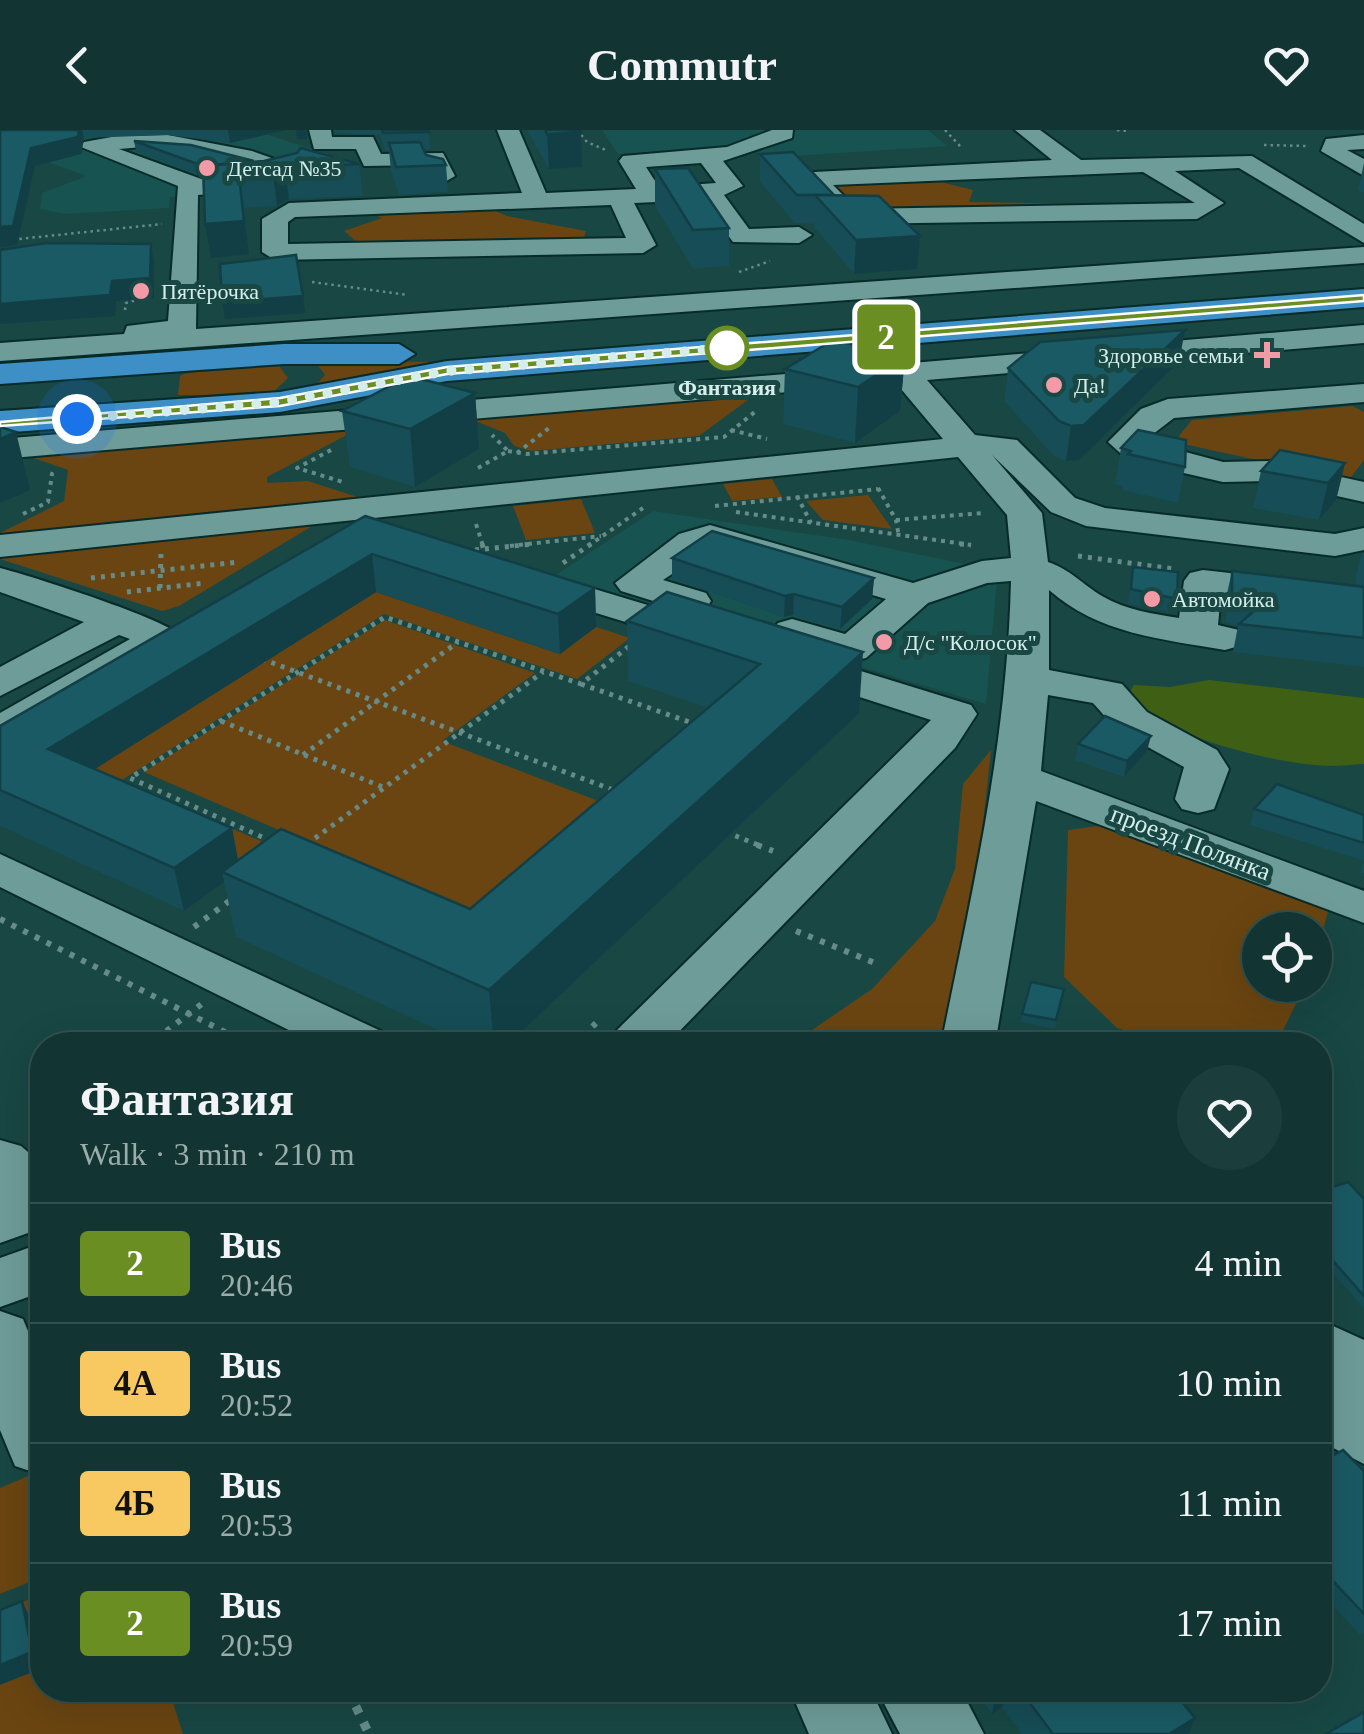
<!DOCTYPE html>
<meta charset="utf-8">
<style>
:root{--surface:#123533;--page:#1b3d3b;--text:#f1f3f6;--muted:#9cabac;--line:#31504e}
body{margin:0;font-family:Georgia,serif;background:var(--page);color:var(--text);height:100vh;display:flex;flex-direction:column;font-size:38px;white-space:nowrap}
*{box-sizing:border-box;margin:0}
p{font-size:32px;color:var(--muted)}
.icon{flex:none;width:55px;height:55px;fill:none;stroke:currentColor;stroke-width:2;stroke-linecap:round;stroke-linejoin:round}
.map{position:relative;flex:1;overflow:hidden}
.panel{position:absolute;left:30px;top:902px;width:1302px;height:670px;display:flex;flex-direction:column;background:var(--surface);border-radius:40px;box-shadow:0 10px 40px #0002,0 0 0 2px var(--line)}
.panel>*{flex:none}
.badge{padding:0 20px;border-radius:8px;font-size:35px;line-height:65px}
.tools{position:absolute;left:1242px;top:782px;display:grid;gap:20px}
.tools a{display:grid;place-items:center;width:90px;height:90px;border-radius:50%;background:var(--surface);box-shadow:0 10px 40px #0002,0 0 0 2px var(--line);font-size:50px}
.you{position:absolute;width:50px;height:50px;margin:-25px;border:8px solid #fff;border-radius:50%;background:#1a73e8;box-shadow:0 0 0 15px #1a73e833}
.map>.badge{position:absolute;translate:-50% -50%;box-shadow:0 0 0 5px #fff}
.round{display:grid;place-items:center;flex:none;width:105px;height:105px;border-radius:52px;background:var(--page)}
.overview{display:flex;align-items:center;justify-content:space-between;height:170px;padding:0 50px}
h1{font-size:48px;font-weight:700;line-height:75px}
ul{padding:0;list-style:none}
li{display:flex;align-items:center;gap:30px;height:120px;padding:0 50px;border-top:2px solid var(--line)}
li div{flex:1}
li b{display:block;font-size:38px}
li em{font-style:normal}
li .badge{min-width:110px;font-weight:700;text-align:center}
header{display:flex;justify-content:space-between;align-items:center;height:130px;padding:0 50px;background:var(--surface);font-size:45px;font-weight:700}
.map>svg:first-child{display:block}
.built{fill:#175350}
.green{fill:#6a4511}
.water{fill:#3f6014}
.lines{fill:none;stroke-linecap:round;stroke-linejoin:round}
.minor-casing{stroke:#072b29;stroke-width:4}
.major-casing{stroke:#072b29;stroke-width:4}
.path-far4{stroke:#668b88;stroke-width:2.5;stroke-dasharray:2.5 4;stroke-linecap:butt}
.path-far3{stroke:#668b88;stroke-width:4;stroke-dasharray:4 5;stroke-linecap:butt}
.path-far2{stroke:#668b88;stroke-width:5;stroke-dasharray:4 6;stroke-linecap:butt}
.path-far1{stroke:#668b88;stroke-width:6;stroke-dasharray:5 8;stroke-linecap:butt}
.path{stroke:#668b88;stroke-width:9;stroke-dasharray:8 10;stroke-linecap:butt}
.minor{fill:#6e9c99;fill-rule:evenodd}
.major{fill:#3d8fc5;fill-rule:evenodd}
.wall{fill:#164d56}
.shaded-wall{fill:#123f46}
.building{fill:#1a5a64;stroke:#123f46;stroke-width:2.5}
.line{fill:#6b8e23;stroke:#fff;stroke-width:2.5}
.walk{stroke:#d6eeeb;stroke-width:10;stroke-dasharray:0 18}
.poi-dot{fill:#f39aa7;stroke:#184744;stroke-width:4}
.stop-dot{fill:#fff;stroke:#6b8e23;stroke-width:5}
.labels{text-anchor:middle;stroke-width:10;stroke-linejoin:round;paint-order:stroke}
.far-poi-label{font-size:22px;fill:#d6eeeb;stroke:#184744;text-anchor:start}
.far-stop-label{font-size:22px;font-weight:bold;fill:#d6eeeb;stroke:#184744}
.street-label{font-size:25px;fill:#d6eeeb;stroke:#184744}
</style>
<header><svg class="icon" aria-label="back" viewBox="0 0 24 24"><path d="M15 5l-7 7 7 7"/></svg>Commutr<svg class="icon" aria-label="heart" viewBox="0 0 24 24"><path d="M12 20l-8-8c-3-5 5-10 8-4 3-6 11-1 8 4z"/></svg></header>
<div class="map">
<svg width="1364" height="1604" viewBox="0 0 1364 1604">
<rect width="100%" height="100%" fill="#184744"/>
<g class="built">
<polygon points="0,0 259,2 347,30 351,54 170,67 169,78 65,84 40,79 42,63 87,46 31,26"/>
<polygon points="602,0 928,0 947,16 763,28 754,20 727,18 618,24"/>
<polygon points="653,381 849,410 965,434 997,450 986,574 554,446"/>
</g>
<g class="green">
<polygon points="842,51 937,51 973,60 969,72 1108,74 1116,80 858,85 811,61"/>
<polygon points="484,76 507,86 586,101 583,111 362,116 344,101 382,88 370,83"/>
<polygon points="554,223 312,259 325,245 314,230 436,232"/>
<polygon points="241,233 277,233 288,248 270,265 178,265 180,246 184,244"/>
<polygon points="756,264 699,306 531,321 514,316 505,303 470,289"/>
<polygon points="1352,276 1364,282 1364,330 1349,350 1174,312 1192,290"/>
<polygon points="364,296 267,347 267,353 308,351 370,371 0,410 0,403 64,371 68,340 31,327"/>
<polygon points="772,349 782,367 732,371 723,354"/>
<polygon points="868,365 892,399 823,390 806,371"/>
<polygon points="581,369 595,403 526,410 513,376"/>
<polygon points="319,392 179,476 162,481 0,429 0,421"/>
<polygon points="376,462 559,524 596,497 630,508 577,549 384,484 122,650 472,804 476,845 59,661"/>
<polygon points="385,490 535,543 442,611 606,674 474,784 144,642"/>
<polygon points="991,620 959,915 790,915 872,859 935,791 955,739 963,654"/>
<polygon points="1119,693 1330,774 1315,830 1315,800 1260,800 1260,855 1305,855 1276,915 1171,915 1117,898 1064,847 1068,700"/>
<polygon points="42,1340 42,1447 0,1464 0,1358"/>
<polygon points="42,1463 42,1560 169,1560 183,1604 0,1604 0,1483"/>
</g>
<path class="water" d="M1209 550 1364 568V634C1348 635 1332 637 1316 635 1271 632 1150 603 1129 564L1134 555 1170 557Z"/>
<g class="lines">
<defs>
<g id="minor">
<polygon points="309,0 331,0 332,7 373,7 381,24 443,23 455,46 443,53 435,51 427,35 364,36 356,19 314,19"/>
<path d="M497 0H519L546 63 636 59 619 31 623 26 727 17 772 0H793L792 8 723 31 743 56 724 65 749 99 799 97 812 105 799 113 733 112 702 70 634 73 656 115 643 123 275 130 262 122V89L289 73 522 63ZM701 33 716 53 659 57 646 37ZM611 75 626 108 288 114V92L295 87Z"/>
<path d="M1015 0H1040L1081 30 1252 26 1364 94V113L1239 38 1175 41 1224 73 1197 89 850 94 841 92 802 49 814 42 1052 30ZM1143 42 1195 73 857 79 833 55Z"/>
<path d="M168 5 252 21 305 40 300 51 268 59 198 65 196 199 1364 117V133L0 231V213L124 204 127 196 168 191 178 56 81 17 84 12 117 6ZM143 17 193 21 277 43 204 50 119 19Z"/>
<polygon points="1364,5 1364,19 1347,20 1364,29 1364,46 1321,21 1326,9"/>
<path d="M1364 195V213L927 250 975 305 1017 310 1075 368 1105 378 1335 404 1364 398V420L1335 426 1086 396 1051 382 992 325 1042 383 1048 432C1071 440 1082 454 1102 466 1125 480 1154 484 1179 488L1184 451 1190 443 1203 440 1364 458V482L1221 464 1218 495 1239 500 1245 508 1239 516 1225 520C1161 509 1099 504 1049 460V540L1122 554 1147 582 1217 620 1229 639 1214 679 1198 683 1182 679 1175 669 1184 637 1117 600 1093 573 1048 565 1041 641 1364 761V793L1036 671 995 915H941C973 757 1007 613 1011 451L987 453 928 473 866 528 852 531 778 509 772 501 778 493 792 489 845 504 886 469 711 418 663 450 706 463 711 471 706 479 692 483 621 461 615 453 679 404 710 395 913 453 982 431 1011 428 1007 385 958 327 0 427V405L943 309 896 253 0 329V309L882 236 871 222 886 213 897 216 912 233Z"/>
<polygon points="1364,254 1364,272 1174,288 1144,311 1223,332 1269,331 1364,352 1364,372 1269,351 1223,352 1140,333 1128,330 1108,312 1141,279 1168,269"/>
<path d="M0 438C28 445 170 490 182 507L176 515 15 610 0 614V583L130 509 119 505 0 566V537L84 492 0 462Z"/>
<polygon points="528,439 714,495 720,503 714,511 700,515 515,458 509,450 515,442"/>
<polygon points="796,521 971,575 977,584 955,618 666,915 607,915 615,902 931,590 782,542 776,533 782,524"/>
<polygon points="0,724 383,902 391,915 319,915 0,757"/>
<polygon points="0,1010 21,1016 42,1034 42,1098 0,1113"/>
<polygon points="42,1113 42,1162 0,1177 0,1128"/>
<polygon points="0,1181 23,1189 42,1235 39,1344 15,1336 0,1300"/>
<polygon points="1320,1190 1364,1210 1364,1334 1320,1311"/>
<polygon points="790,1560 871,1560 892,1604 809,1604"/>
<polygon points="877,1560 961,1560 984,1604 900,1604"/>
</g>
<g id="major">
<polygon points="1364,159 1364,177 447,251 280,282 0,303 0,281 280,262 447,231"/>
<polygon points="284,214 399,214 415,224 399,234 284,234 0,254 0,234"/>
</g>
</defs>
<use href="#minor" class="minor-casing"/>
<use href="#major" class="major-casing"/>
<g class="path-far4">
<polyline points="577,0 587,12 608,21"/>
<polyline points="945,0 961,17"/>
<polyline points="1117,0 1128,1"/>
<polyline points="1264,15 1306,16"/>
<polyline points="0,111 162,94"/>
<polyline points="739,142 770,131"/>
<polyline points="312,152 408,165"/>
<polyline points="125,180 126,173 140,169"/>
</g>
<g class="path-far3">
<polyline points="731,300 767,309"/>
<polyline points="331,320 297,338 343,352"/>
<polyline points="508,321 526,324 724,307 756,281"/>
<polyline points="517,323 549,298"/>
<polyline points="478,338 508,321 492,305"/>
<polyline points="878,358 896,390 899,407"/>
<polyline points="797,366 811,393"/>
<polyline points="715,376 878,359"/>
<polyline points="736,382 971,415"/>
<polyline points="23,384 48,372 52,344 46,342"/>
<polyline points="896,390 983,383"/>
<polyline points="476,394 483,416"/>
<polyline points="510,416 601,406"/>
<polyline points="588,416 643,378"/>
</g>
<g class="path-far2">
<polyline points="482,414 484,420"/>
<polyline points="960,414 971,415"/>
<polyline points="465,421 533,414"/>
<polyline points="1078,426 1174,439"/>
<polyline points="563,433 591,414"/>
<polyline points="91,448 239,432"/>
<polyline points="160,458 161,424"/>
<polyline points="127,462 205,453"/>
<polyline points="262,529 616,661"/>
<polyline points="581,554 695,594"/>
<polyline points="221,591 385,658"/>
<polyline points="303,625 458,512"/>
<polyline points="726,702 763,717"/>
<polyline points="271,711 130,648 385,487 581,554 632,514"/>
<polyline points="307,714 543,542"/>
</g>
<g class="path-far1">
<polyline points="757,715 773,721"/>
<polyline points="0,789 251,915"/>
<polyline points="194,797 232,769"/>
<polyline points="796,801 875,833"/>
<polyline points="156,909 203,873"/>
<polyline points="574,915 599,890"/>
</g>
<polyline class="path" points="348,1560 369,1604"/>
<use href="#minor" class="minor"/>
<use href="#major" class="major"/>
</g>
<g class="wall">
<polygon points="0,0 286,0 230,13 167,5 84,8 81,24 35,36 17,115 0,117"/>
<polygon points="333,0 428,0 431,19 424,20 426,25 446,35 448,62 399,65 391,41 389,20 385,20 380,5 335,3"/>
<polygon points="527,0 580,0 582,37 549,39"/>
<polygon points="134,11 254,31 359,34 363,66 289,69 277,76 244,78 249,124 211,128 203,46 136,21"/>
<polygon points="760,24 834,65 920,106 917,139 854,144 814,97 814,94 795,93 760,52"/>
<polygon points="1364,33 1364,63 1358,60"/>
<polygon points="655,39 729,98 729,136 693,139 655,76"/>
<polygon points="905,226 900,281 855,313 783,294 785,239"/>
<polygon points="1179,232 1079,330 1066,331 1054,326 1004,271 1008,238"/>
<polygon points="475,263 479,319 415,357 350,337 342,281"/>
<polygon points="1121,318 1185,337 1178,373 1122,360 1123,356 1115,354"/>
<polygon points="1345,333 1336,370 1319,390 1253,378 1261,341"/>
<polygon points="365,386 595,458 596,497 560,524 376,462 94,639 232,698 238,730 470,779 708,578 628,551 627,491 667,462 859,583 507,915 470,915 236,807 224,752 184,781 0,696 0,596"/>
<polygon points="1364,422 1364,457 1354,453 1361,426"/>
<polygon points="672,428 874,448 872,469 840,499 793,485 784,487 672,449"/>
<polygon points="1133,437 1177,469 1174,483 1128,474"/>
<polygon points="1232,441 1364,457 1364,537 1233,522 1238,496 1226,493 1226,468"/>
<polygon points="1078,614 1147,621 1124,647 1075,630"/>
<polygon points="1254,679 1364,685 1364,743 1360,743 1364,731 1250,695"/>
<polygon points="1064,859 1055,899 1021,892 1022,884"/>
<polygon points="1320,1061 1364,1069 1364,1178 1320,1128"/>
<polygon points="1320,1333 1364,1341 1364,1502 1360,1505 1320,1461"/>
<polygon points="975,1560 1172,1560 1195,1588 1189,1604 1022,1604 1002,1577 992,1584"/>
</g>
<g class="shaded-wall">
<polygon points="79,0 82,0 84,8 81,24 35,36 17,115 0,117 0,97 31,18"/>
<polygon points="228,0 286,0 230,13"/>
<polygon points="296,0 306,0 307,9 297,9"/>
<polygon points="581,2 582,37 549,39 547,4"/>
<polygon points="285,37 289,69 277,76 273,43"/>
<polygon points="239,45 249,124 211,128 205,94"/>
<polygon points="920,106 917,139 854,144 856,110"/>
<polygon points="151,114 154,134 154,168 116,171 115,186 0,194 0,174 112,151"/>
<polygon points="303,166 305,183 225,189 222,172"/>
<polygon points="1185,200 1179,232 1079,330 1066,331 1071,296"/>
<polygon points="905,226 900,281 855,313 858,257"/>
<polygon points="475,263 479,319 415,357 410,299"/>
<polygon points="16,302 30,360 0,373 0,309"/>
<polygon points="1345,333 1336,370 1319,390 1328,353"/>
<polygon points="372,424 376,462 60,661 48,619"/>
<polygon points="874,448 872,469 840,499 842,477"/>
<polygon points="595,458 596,497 560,524 558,484"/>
<polygon points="794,464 793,485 784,487 785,466"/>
<polygon points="863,522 859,583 507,915 494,915 489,860"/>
<polygon points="1151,606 1147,621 1124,647 1127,631"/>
<polygon points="232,698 240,741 222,742 224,752 184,781 174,738"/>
<polygon points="22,1471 30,1488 40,1539 0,1555 0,1535"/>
<polygon points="997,1560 1006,1560 1002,1577 992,1584"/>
<polygon points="1195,1588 1189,1604 1169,1604"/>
</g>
<g class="building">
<polygon points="0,0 79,0 78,7 31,18 13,96 0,97"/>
<polygon points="382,0 428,0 429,2 383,3"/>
<polygon points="545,0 580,0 581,2 547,4"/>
<polygon points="134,11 191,15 254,31 203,36"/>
<polygon points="420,12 426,25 443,29 446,35 396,37 389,13"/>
<polygon points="301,18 359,34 285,37 273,43 239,45 244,91 205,94 203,36 264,31 297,23"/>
<polygon points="793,22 834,65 797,65 760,24"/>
<polygon points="688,38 729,98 693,100 655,39"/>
<polygon points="815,65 879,66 920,106 856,110"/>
<polygon points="46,113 151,114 150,148 112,151 110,165 0,174 0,120"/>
<polygon points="296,125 303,166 222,172 220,134"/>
<polygon points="1185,200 1084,295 1071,296 1059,291 1008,238 1040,212"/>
<polygon points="833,210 905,226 858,257 785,239"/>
<polygon points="409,246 475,263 410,299 342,281"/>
<polygon points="0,297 16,302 0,309"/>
<polygon points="1138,300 1186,310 1185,337 1128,324 1131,321 1121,318"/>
<polygon points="1280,320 1345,333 1328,353 1261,341"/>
<polygon points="365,386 595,458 558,484 372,424 48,619 232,698 174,738 0,660 0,596"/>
<polygon points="712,401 874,448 842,477 794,464 785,466 672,428"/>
<polygon points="1133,437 1178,442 1177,469 1131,459"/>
<polygon points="1232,441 1364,457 1364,508 1239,494 1255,480 1246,469 1232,465"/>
<polygon points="667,462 863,522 489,860 222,742 281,699 470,779 760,534 627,491"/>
<polygon points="1105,586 1151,606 1127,631 1078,614"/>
<polygon points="1277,654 1364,685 1364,713 1254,679"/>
<polygon points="1031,852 1064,859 1056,890 1022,884"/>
<polygon points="1348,1052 1364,1069 1364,1166 1320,1116 1320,1061"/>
<polygon points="1343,1320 1364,1341 1364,1484 1320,1437 1320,1333"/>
<polygon points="22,1471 32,1522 0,1535 0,1480"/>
<polygon points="1020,1560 1172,1560 1195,1588 1169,1604 1053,1604"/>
<polygon points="1364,1582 1364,1604 1326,1604"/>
</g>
<polygon class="line" points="1364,165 1364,171 447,244 280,276 0,296 0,292 280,268 447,237"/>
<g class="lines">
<polyline class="walk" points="77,289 280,272 447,241 727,218"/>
</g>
<g class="poi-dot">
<circle cx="207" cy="38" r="10"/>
<circle cx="141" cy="161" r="10"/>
<path d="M1262 210h10v10h10v10h-10v10h-10v-10h-10v-10h10z"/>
<circle cx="1054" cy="255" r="10"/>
<circle cx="1152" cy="469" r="10"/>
<circle cx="884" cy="512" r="10"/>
</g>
<circle class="stop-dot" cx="727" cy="218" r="20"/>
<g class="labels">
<g class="far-poi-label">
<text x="227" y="46">Детсад №35</text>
<text x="161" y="169">Пятёрочка</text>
<text x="1244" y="233" text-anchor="end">Здоровье семьи</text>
<text x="1074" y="263">Да!</text>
<text x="1172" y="477">Автомойка</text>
<text x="904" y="520">Д/с "Колосок"</text>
</g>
<g class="far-stop-label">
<text x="727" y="265">Фантазия</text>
</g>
<g class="street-label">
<text transform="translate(1191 712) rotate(21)" y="9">проезд Полянка</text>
</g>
</g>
</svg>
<div class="tools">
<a><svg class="icon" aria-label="locate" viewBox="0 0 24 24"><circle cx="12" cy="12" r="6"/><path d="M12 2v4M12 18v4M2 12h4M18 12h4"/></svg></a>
</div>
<div class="you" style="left:77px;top:289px"></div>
<b class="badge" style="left:886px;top:207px;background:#6b8e23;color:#fff">2</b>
<section class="panel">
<div class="overview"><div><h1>Фантазия</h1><p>Walk · 3 min · 210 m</p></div><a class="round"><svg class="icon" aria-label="heart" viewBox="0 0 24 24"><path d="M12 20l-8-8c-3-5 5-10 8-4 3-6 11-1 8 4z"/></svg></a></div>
<ul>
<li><span class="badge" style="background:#6b8e23;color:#fff">2</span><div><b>Bus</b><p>20:46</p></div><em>4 min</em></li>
<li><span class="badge" style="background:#f8c861;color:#111">4А</span><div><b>Bus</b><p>20:52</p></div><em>10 min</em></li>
<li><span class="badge" style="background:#f8c861;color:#111">4Б</span><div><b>Bus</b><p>20:53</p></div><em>11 min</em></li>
<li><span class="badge" style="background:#6b8e23;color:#fff">2</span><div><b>Bus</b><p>20:59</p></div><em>17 min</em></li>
</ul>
</section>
</div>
